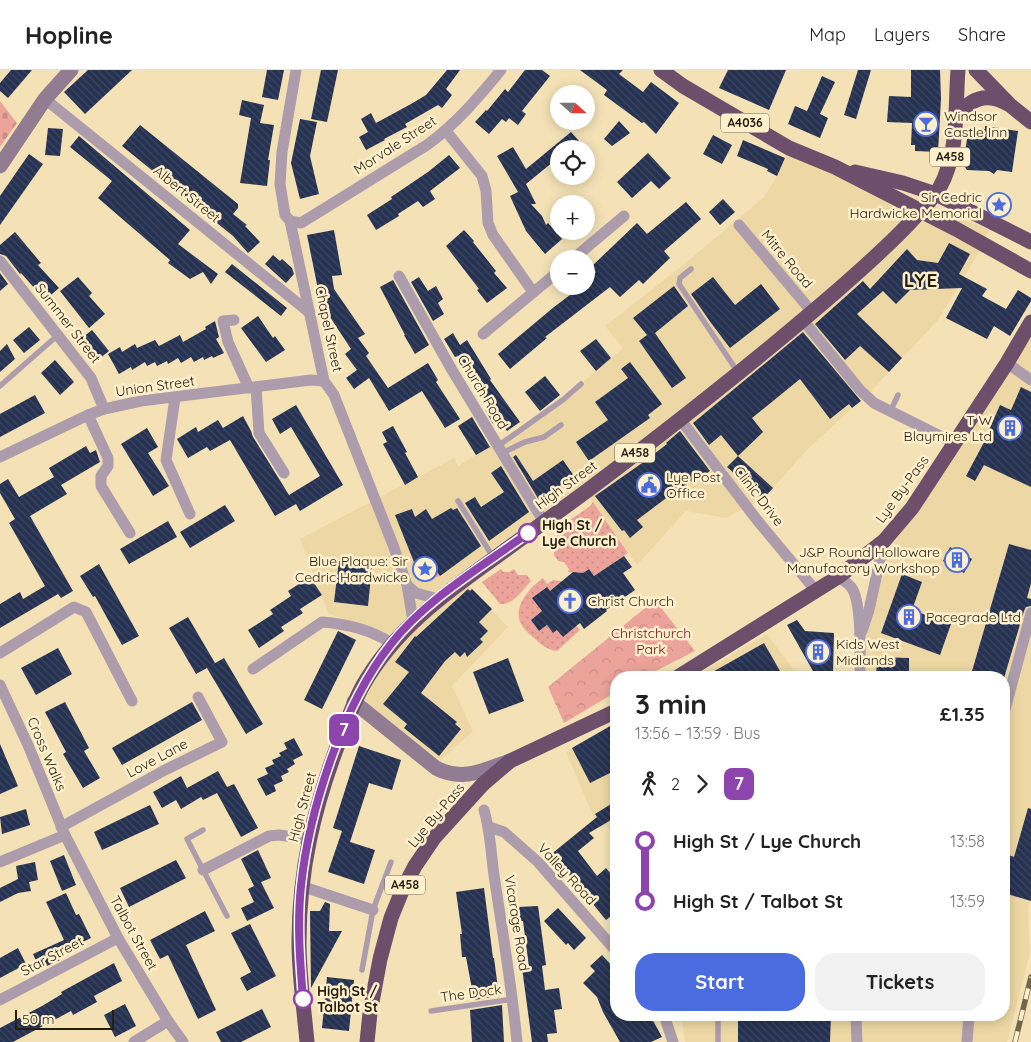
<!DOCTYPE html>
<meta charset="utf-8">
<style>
:root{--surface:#fff;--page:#f2f2f2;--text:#222;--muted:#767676;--line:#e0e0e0;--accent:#4a6ce0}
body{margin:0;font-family:Quicksand,sans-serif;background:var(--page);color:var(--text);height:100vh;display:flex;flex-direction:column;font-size:19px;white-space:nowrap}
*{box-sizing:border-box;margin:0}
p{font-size:16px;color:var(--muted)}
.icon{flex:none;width:28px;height:28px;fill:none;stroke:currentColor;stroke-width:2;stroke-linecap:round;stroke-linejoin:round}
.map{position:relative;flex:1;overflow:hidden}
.sheet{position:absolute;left:610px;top:601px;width:400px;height:350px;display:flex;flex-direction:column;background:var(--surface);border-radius:20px;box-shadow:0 2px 12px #0003}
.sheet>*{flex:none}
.badge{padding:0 10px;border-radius:8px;font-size:18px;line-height:32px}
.needle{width:32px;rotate:111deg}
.tools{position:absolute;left:550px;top:15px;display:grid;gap:10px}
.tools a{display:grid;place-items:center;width:45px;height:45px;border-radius:50%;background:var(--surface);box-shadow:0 2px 12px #0003;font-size:25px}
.scale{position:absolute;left:15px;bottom:12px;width:99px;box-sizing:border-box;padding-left:5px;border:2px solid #261f0f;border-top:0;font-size:14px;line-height:18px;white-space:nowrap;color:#261f0f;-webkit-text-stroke:4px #feefcd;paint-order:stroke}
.map>.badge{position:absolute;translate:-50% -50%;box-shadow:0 0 0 2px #fff}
.legs{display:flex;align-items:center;gap:8px;height:55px;padding:0 25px;font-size:16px}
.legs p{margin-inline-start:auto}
.head{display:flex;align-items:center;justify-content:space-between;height:85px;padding:0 25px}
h1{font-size:28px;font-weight:700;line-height:38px}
.action{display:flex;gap:10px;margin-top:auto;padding:10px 25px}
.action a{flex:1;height:58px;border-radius:20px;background:var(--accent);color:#fff;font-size:20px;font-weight:700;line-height:58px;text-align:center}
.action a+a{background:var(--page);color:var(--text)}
ul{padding:0 25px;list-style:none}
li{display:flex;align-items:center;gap:18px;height:60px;font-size:19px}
li i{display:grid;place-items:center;width:8px;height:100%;margin:0 6px;background:currentColor}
li i::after{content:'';width:12px;height:12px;margin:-6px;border:4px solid;border-radius:50%;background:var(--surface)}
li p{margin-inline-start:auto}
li:first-child i{background:linear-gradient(#0000 50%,currentColor 0)}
li:last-child i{background:linear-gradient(currentColor 50%,#0000 0)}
header{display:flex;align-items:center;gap:30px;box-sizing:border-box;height:70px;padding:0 25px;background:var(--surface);border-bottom:1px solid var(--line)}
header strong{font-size:24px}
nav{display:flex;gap:28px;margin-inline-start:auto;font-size:18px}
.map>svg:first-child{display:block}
.built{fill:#edd8a5}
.grass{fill:#eca49a}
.cemetery{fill:url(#cemetery-stones)}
.park{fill:url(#park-crowns)}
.garden{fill:url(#garden-dots)}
.building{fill:url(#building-back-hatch)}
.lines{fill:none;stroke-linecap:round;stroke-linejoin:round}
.lane{stroke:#ad9dac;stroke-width:5.5}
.street{stroke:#ad9dac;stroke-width:11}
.secondary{stroke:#927c91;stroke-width:15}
.highway{stroke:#6d4f6c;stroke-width:15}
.rail-casing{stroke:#71664c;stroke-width:5.5}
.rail{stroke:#feefcd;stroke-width:4;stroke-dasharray:11;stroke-linecap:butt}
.line-1-casing{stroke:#fff;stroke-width:11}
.line-1{stroke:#8e44ad;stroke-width:8}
.stop-1-dot{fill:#fff;stroke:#8e44ad;stroke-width:2.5}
.labels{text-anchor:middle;stroke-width:5;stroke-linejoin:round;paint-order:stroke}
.shield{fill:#feefcd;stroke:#675d48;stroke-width:1}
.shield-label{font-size:12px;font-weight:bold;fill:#261f0f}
.poi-label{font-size:14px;fill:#261f0f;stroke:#feefcd;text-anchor:start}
.street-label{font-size:14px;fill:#261f0f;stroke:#feefcd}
.stop-label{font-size:14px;font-weight:bold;fill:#261f0f;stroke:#feefcd;text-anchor:start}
.park-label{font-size:14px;fill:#730f0e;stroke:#feefcd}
.district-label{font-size:19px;font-weight:bold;letter-spacing:1px;fill:#261f0f;stroke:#feefcd}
</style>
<header>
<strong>Hopline</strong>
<nav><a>Map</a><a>Layers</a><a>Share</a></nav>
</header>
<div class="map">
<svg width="1031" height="972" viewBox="0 0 1031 972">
<defs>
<pattern id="cemetery-stones" width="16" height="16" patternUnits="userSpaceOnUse" patternTransform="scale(1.25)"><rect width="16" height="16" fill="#eca49a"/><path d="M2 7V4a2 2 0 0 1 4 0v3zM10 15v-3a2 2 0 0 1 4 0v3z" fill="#ca8d84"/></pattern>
<pattern id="park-crowns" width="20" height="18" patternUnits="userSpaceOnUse" patternTransform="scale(1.25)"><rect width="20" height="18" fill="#eca49a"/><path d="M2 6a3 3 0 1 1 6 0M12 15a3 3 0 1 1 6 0" fill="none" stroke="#ca8d84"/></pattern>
<pattern id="garden-dots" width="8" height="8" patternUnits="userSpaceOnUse" patternTransform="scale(1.25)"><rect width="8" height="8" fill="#eca49a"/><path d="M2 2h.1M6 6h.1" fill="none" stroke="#ca8d84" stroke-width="1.8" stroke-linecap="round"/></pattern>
<pattern id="building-back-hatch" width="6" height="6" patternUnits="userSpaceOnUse" patternTransform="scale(1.25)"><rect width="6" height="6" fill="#263252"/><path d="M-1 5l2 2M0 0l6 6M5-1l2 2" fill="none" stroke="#3d4761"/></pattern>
</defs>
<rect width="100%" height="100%" fill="#f4e2b6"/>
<g class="built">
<polygon points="789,78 928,133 989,160 978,184 938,250 876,316 807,380 763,429 726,448 686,441 637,495 586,422 468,515 508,557 452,616 473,661 441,690 377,650 354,632 391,573 328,543 300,469 454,388 458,396 555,336 623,278 605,256 678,199 764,127 777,106"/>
<polygon points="1031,264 1031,827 1028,838 1030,883 1007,972 685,972 682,947 683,945 1004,945 1004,608 860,607 862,556 888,483 926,421"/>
<polygon points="767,564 799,607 693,608"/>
<polygon points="616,653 616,769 606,755 601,759 594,748 566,682"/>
</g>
<polygon class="grass" points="411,489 418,502 433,496 440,506 422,512 418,507"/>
<polygon class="cemetery" points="0,31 17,53 0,77"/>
<polygon class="park" points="655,530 695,581 644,607 616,608 616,622 564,653 548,617"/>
<g class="garden">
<polygon points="593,432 628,483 594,506 589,499 583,503 568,502 569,499 564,492 558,491 554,485 554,467 569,456 567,452 589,437"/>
<path d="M501 499 503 502H509L514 499 518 505H527L531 511C523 520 513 535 500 534L482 512Z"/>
<path d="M543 508 547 514 553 510 561 511 566 517 554 526 546 517 533 528 542 541 531 550 539 561 547 555 553 563 557 560 576 556 580 560 557 581C547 580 541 574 534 568 530 565 526 561 523 557 510 539 529 518 543 508Z"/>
</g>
<g class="building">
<polygon points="11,0 32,0 8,28 0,21 0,13"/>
<polygon points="88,0 132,0 85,44 64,22"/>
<polygon points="267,0 284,0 278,30 262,27"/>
<polygon points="321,0 338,0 327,52 311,49"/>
<polygon points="447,0 460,0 446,19 452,25 442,38 438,35 405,54 407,57 384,69 385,70 366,80 359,67 368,62 361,49 371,43 376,53 411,34 426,25"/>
<polygon points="525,0 542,0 550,6 522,41 526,44 518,55 509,48 506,52 502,49 489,64 475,52 486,40 487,41 505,19 508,22"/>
<polygon points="580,0 623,0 619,4 643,22 651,12 679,33 656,64 644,52 642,53 604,25 607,20"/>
<polygon points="728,0 786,0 769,40 719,18"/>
<polygon points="858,0 871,0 856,49 844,45"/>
<polygon points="911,0 940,0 941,29 938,82 915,81 915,75 911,75 912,53 887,52 889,26 911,27"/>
<polygon points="822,6 835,12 820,44 828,48 820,68 788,54 795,36 807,41"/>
<polygon points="242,30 264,35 260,53 274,55 268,90 270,90 267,116 240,113 251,48 239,45"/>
<polygon points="300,49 317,52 310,86 319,124 300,129 291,93"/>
<polygon points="619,51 630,63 612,76 604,69"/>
<polygon points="140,55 238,134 238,138 233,144 247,155 245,156 260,172 248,183 233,166 122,76"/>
<polygon points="985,56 1018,61 1012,102 997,100 994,104 989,101 967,100 963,94 969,57 985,59"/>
<polygon points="48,58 63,59 60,86 45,85"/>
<polygon points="571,62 579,71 569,79 559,79 559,87 526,114 536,134 531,134 542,146 546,155 548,153 562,169 545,184 526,161 510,126 518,122 497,86 513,77 526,99"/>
<polygon points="713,65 732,75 722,94 703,84"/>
<polygon points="79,66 190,160 178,174 218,204 211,214 203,202 190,209 168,193 170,190 98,128 112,111 70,77"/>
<polygon points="743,70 785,88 777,106 767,101 768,99 737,86"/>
<polygon points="648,83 671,108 659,119 651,111 632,128 617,112"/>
<polygon points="29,84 43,94 0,155 0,126"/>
<polygon points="449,85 460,98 430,121 435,129 423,137 418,131 398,144 399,146 376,160 367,145 392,129 391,127 428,102"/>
<polygon points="723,129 735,142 720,155 709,142"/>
<polygon points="686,132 701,149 664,181 670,188 643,214 639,210 620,227 610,217 545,267 547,268 510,299 498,284 554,237 582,216 586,216 586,211 596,202 591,197 637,153 647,164"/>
<polygon points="334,160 342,205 332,206 334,219 365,264 358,268 369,283 366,286 388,318 428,293 438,310 436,312 460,349 445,358 422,321 389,341 369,308 354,319 346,308 357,300 345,284 351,279 330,247 329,248 322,239 307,165"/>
<polygon points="464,160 474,171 473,172 496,201 494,203 507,218 487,233 477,220 479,219 446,176"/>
<polygon points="15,162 41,193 38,195 59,218 45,230 21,203 20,204 6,186 0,184 0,175"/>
<polygon points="949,173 970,184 959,204 987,219 982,226 1006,239 1018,220 1031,228 1031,231 1010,266 994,256 987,269 946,248 962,218 910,220 896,234 883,221 857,244 902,288 889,302 860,276 845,290 815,254 863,211 870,219 907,179 917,190 938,193"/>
<polygon points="273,185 280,191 282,189 292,198 294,204 286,213 265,194"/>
<polygon points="232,194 287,238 281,246 225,202"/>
<polygon points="0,203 8,214 0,221"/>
<polygon points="78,207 92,223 89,226 105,244 89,258 60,221"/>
<polygon points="419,207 428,221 436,216 443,229 438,233 444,244 433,251 411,212"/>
<polygon points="713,207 735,235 761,214 780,239 730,278 711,253 691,224"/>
<polygon points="393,210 429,275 415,284 404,265 405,265 380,217"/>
<polygon points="674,216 688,236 655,263 686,308 672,318 639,271 647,265 633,248"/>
<polygon points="258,246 273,268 275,266 285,280 266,292 241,258"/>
<polygon points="215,251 219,267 216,269 224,283 213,288 212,286 204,290 203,287 194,292 191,287 181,293 178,288 168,294 167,291 157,296 155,292 147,296 145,292 132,300 131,297 119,304 108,284 120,277 122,282 135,274 137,278 155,270 159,276 180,265 183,272 206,259 205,257"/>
<polygon points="29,257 40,270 24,283 13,270"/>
<polygon points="92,260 109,281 94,293 77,272"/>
<polygon points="803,262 861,331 852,338 849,334 830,349 800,309 752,348 763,362 738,386 721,365 709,375 693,353"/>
<polygon points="453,263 460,275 467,270 491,309 490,310 520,352 507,361 500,350 493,354 485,339 490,336 477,318 458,286 455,287 444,269"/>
<polygon points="596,269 611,288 596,301 580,281"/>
<polygon points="7,274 15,289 0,302 0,281"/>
<polygon points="55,290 74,312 60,325 41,303"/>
<polygon points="630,292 662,334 648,345 650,348 589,391 576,372 608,350 595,332 628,308 621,299"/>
<polygon points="545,306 560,325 540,341 525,322"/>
<polygon points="1021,317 1031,322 1031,417 984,395 975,411 966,406 982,376 1000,335 1011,340"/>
<polygon points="35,325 45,343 0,367 0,344"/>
<polygon points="296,335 343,415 300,441 296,434 275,446 230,370 210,381 207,377 188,388 177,369 196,357 198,362 218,350 223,358 243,346 251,361 253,367 289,425 320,406 291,357 280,364 272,349"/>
<polygon points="472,347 490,377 476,385 458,356"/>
<polygon points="393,356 407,382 405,383 418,407 405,415 383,374 387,372 382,362"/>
<polygon points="147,358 158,377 148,383 169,416 153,426 121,374"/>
<polygon points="680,361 710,401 693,413 691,411 674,424 673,423 637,450 643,457 630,468 624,460 622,461 595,426 645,391 667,374 666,373"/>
<polygon points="86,376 90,383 96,380 100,392 61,415 67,424 30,446 73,521 61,528 58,524 0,558 0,534 20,522 23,529 45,516 9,453 15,449 0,423 0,414 8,409 19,427 54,407 49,398"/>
<polygon points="516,385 533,411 563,390 574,406 539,430 513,387"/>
<polygon points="738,386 773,418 763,429 727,397"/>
<polygon points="501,396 529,442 489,471 465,433 475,427 481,437 504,422 491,403"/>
<polygon points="225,435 235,451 190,478 180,462"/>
<polygon points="451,438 453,440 457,438 481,476 440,506 433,496 418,502 395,445 412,439 415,447 426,439 432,449"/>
<polygon points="168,451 177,467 129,494 120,479"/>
<polygon points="1009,474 1031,480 1031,513 1027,528 1031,529 1031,536 1026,537 1024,541 1004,608 970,608"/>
<polygon points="950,477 972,489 964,503 943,491"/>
<polygon points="624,486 632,497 623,503 635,520 606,540 607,541 584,559 580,553 563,567 557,560 553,563 547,555 539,561 531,550 542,541 532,528 547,517 550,521 573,502 583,503 589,499 594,506"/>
<polygon points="339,491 372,495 368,536 334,532"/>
<polygon points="99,494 139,566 122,575 95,526 93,527 80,506"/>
<polygon points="902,504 922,512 912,540 951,554 940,585 881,563"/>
<polygon points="310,507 322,525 300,539 303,543 281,557 284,561 259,578 248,560 273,544 270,540 291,526 288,521"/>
<polygon points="468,519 470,521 472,519 492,539 479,552 488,561 480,569 483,572 467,587 465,582 460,587 455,582 445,591 421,623 457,652 455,654 461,659 439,686 404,658 407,654 383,634 409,602 395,592 415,566 416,567"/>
<polygon points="188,547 215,593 210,596 224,588 263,654 246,664 207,598 196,604 169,558"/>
<polygon points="797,550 805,561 834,563 833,602 813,601 787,555"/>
<polygon points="338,561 356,570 322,639 304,630"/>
<polygon points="764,573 784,608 702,608"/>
<polygon points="58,578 72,604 36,625 21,598"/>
<polygon points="877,587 909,588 909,608 876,608"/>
<polygon points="508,588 524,631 489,644 473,602"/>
<polygon points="65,632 89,678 84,681 100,708 83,718 63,684 66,682 45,642"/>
<polygon points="192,632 202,650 122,695 112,678"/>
<polygon points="612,655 616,663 616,700 590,713 572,678"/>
<polygon points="294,668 303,685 293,690 295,694 287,699 289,702 281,706 283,711 274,715 276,721 266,726 257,709 268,704 265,698 274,694 272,690 281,686 279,683 287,679 284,673"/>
<polygon points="0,674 18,716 0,724"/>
<polygon points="359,676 401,690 392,720 369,713 350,772 375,780 364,814 328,802 342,761 333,758"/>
<polygon points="218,701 227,717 234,714 258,758 241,767 217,723 203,730 201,727 181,739 176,730 162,738 153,722 181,706 187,718"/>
<polygon points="616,731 616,747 589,763 594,768 578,781 597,806 606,798 616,810 616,842 606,850 561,795 558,797 549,786 597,747 595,744"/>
<polygon points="150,735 159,754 102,780 94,762"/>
<polygon points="1028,738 1031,739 1031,831 1004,823 1004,783 1014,787"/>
<polygon points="26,739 30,755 2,764 0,747"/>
<polygon points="258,780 271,808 261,812 274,838 247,851 241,838 254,832 248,819 254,816 241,789"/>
<polygon points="64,785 76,815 62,821 50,791"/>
<polygon points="176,790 186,808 129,837 120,818"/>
<polygon points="35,792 38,810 29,812 31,821 18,823 0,832 0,818 18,809 16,796"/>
<polygon points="484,818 493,888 494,888 499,926 474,930 466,887 462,887 460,864 462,864 456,822"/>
<polygon points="66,823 76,845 79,844 91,868 57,884 60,890 40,899 33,884 64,870 46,832"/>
<polygon points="325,832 330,834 329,861 342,861 311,918 310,841 320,841"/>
<polygon points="538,836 546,895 542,896 545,920 559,918 562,939 554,940 557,963 547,964 548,972 532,972 522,898 529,897 523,851 519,851 518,837"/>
<polygon points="558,838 586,868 574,880 568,873 566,875 544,851"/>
<polygon points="205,841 215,861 186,875 216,940 198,949 168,885 160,889 150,870"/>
<polygon points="250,854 276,906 247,921 240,908 251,902 231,863"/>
<polygon points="18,878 26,894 0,908 0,888"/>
<polygon points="602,885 616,900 616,945 650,945 662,967 651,972 620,972 603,942 597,927 583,913 595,901 590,896"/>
<polygon points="114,893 122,911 94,926 97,932 73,945 71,941 13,972 0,972 0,958 42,936 62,924 61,922"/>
<polygon points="327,907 354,910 349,961 322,958"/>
<polygon points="125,934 136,956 115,967 104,945"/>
<polygon points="502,935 504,972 472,972 470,940"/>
<polygon points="262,939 271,957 241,972 221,972 216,962"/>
<polygon points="738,945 831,945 830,972 738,972"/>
</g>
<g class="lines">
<g class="lane">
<polyline points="691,199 680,208 679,214 737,301"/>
<polyline points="0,316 58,265"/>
<polyline points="890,342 898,325"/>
<polyline points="498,376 564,329 581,314"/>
<polyline points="502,383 525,372 544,367 561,355"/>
<polyline points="458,431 493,487"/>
<polyline points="203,760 187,769 227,846"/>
<polyline points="362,900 373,840 391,792"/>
<polyline points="431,941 513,929"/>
<polyline points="718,945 718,972"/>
</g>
<g class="street">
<polyline points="296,0 282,82 280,114 285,145 290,151 324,311 334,325 393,475 407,515 413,551"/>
<polyline points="45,29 310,243"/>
<polyline points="446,61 482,106 486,121 488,153 493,165 533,222"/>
<path d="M290 151 301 153 427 75C456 54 478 28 501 0"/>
<polyline points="739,155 812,242"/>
<polyline points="573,189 624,146"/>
<polyline points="0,191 91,308 104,339"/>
<polyline points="399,206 452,300 544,452"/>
<polyline points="802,249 860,320 874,333 954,373"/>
<polyline points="234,250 223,251 228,272 249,318"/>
<polyline points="483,264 559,201"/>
<polyline points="1007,293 1031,310"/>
<polyline points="256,317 259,363 284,403"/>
<polyline points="175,328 166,390 190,444"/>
<polyline points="88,345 108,388 108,396 101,406 101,416 130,463"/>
<polyline points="680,349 757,450 816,521"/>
<polyline points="0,387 88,345 104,339 141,331 311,310 324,311"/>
<path d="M838 507C844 511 850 514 853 520 862 538 860 587 860 608"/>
<polyline points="407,515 416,523 438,529"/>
<polyline points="862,561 869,540 884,471"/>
<polyline points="0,583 74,537 86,542 132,631"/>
<path d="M253 599 322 552C347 554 370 559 391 573"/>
<polyline points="0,615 28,675 65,765 118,868 168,951 183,972"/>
<polyline points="1004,643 1031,543"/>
<path d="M484 740C491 763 491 788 495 812 503 865 512 918 517 972"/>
<polyline points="61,757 165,700 222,672 198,627"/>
<polyline points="489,757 504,762 538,792 616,881"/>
<polyline points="0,792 65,765"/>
<polyline points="203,800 269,766 279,765 308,769"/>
<polyline points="301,816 373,840"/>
<polyline points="0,930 118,868"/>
<polyline points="664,945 673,972"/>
<polyline points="856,945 857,972"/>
<polyline points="134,972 168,951"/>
<polyline points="967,972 969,945"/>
</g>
<g class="secondary">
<polyline points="0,96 45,29 71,0"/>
<path d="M354 632 436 698C463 712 484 700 510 691"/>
</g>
<g class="highway">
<polyline points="661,0 683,16 789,78 835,97 956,159 1031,201"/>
<polyline points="976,0 1010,35 1031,52"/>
<path d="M956 48C970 28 986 22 1008 34"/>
<polyline points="855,102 903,113 936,124 1031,172"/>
<polyline points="676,608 838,507 884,471 912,438 1007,293 1031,252"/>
<path d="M307 972C304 939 299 905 299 872 299 799 314 737 340 669 347 652 353 634 362 617 394 560 444 524 496 487 526 465 557 443 588 420 673 356 757 290 838 220 865 196 892 173 916 146 924 137 934 128 940 117 959 82 955 38 958 0"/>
<polyline points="367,972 370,943 380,889 391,848 402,821 415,796 434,768 483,714 510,691 616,641"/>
</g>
<defs>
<polyline id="rail" points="1015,972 1031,907"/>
</defs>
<use href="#rail" class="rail-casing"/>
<use href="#rail" class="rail"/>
</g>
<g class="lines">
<defs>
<path id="line-1" d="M303 929C300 891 297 854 301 816 309 740 343 634 391 574 425 530 483 496 528 463"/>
</defs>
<use href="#line-1" class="line-1-casing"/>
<use href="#line-1" class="line-1"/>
</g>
<defs>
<symbol id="bar-ring" viewBox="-11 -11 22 22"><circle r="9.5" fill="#feefcd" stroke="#4a6ce0" stroke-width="1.5"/><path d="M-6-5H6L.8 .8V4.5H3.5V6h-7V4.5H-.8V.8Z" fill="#4a6ce0"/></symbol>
<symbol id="sight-ring" viewBox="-11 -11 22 22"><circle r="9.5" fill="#feefcd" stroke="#4a6ce0" stroke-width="1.5"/><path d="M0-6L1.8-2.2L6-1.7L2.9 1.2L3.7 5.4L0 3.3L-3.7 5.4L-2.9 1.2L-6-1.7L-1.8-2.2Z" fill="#4a6ce0"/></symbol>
<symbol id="building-ring" viewBox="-11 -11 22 22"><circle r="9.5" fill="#feefcd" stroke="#4a6ce0" stroke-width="1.5"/><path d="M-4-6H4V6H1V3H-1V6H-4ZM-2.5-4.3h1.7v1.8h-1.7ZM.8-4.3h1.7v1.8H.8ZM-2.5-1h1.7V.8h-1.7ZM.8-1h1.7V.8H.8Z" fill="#4a6ce0"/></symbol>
<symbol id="civic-ring" viewBox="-11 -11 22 22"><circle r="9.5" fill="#feefcd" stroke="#4a6ce0" stroke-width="1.5"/><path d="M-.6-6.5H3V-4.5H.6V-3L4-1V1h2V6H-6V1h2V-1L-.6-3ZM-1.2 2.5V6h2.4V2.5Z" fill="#4a6ce0"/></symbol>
<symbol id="church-ring" viewBox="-11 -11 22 22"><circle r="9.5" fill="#feefcd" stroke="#4a6ce0" stroke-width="1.5"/><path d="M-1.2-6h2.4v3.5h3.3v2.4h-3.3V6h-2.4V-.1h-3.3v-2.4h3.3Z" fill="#4a6ce0"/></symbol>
</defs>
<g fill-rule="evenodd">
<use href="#bar-ring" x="912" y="40" width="28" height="28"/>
<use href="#sight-ring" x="985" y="121" width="28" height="28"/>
<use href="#building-ring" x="996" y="344" width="28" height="28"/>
<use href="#civic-ring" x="635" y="401" width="28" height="28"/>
<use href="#building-ring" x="943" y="476" width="28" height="28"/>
<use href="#sight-ring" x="411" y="485" width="28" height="28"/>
<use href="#church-ring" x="556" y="517" width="28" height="28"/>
<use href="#building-ring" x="895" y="533" width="28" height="28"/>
<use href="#building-ring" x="804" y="568" width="28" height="28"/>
</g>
<g class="stop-1-dot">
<circle cx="528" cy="463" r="9"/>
<circle cx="303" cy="929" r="9"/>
</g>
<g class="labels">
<g class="shield">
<rect x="721" y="43.5" width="48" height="19" rx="4"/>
<rect x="930" y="77.5" width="40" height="19" rx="4"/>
<rect x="615" y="373.5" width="40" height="19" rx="4"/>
<rect x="385" y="805.5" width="40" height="19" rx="4"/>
</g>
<g class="shield-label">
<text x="745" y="57">A4036</text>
<text x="950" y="91">A458</text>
<text x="635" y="387">A458</text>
<text x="405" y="819">A458</text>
</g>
<g class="poi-label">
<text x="944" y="51">Windsor<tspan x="944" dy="16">Castle Inn</tspan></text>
<text x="982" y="132" text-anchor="end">Sir Cedric<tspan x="982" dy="16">Hardwicke Memorial</tspan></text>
<text x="992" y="355" text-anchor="end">T W<tspan x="992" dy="16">Blaymires Ltd</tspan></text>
<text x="666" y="412">Lye Post<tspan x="666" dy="16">Office</tspan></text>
<text x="940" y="487" text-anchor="end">J&amp;P Round Holloware<tspan x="940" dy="16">Manufactory Workshop</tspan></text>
<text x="408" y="496" text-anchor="end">Blue Plaque: Sir<tspan x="408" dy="16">Cedric Hardwicke</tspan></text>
<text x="588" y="536">Christ Church</text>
<text x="926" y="552">Pacegrade Ltd</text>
<text x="836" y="579">Kids West<tspan x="836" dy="16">Midlands</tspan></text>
</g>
<g class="street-label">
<text transform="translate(395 75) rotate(-33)" y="5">Morvale Street</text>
<text transform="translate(187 124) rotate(39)" y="5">Albert Street</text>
<text transform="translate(787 189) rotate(50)" y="5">Mitre Road</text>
<text transform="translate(68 253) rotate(52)" y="5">Summer Street</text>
<text transform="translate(329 259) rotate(78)" y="5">Chapel Street</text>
<text transform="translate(155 316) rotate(-8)" y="5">Union Street</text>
<text transform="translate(483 322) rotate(59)" y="5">Church Road</text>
<text transform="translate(566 415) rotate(-36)" y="5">High Street</text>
<text transform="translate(902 419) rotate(-54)" y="5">Lye By-Pass</text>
<text transform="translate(759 426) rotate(52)" y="5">Clinic Drive</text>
<text transform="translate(47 684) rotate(67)" y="5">Cross Walks</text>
<text transform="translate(157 688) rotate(-28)" y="5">Love Lane</text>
<text transform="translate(302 737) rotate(-75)" y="5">High Street</text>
<text transform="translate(436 745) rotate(-50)" y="5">Lye By-Pass</text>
<text transform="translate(567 804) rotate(47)" y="5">Valley Road</text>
<text transform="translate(517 853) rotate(81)" y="5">Vicarage Road</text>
<text transform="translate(134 863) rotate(61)" y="5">Talbot Street</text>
<text transform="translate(52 886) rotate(-28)" y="5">Star Street</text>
<text transform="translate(471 923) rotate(-8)" y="5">The Dock</text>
</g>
<g class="stop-label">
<text x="542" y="460">High St /<tspan x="542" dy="16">Lye Church</tspan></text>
<text x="317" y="926">High St /<tspan x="317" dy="16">Talbot St</tspan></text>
</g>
<g class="park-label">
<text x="651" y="568">Christchurch<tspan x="651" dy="16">Park</tspan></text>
</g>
<g class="district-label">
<text x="921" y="217">LYE</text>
</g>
</g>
</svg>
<div class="tools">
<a><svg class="needle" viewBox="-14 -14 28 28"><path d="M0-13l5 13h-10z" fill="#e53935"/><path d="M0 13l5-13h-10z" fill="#767676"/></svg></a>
<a><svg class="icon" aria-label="locate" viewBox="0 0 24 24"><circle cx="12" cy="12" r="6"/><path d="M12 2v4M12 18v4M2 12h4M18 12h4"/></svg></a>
<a>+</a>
<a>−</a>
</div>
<div class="scale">50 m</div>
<b class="badge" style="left:344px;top:660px;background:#8e44ad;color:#fff">7</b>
<section class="sheet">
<div class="head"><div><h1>3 min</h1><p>13:56 – 13:59 · Bus</p></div><b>£1.35</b></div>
<div class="legs"><svg class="icon" aria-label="walk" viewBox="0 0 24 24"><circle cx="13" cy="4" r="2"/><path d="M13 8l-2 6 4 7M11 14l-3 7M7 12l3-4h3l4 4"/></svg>2<svg class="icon" aria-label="forward" viewBox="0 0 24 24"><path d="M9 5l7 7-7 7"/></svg><b class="badge" style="background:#8e44ad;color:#fff">7</b></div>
<ul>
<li><i style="color:#8e44ad"></i><b>High St / Lye Church</b><p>13:58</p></li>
<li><i style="color:#8e44ad"></i><b>High St / Talbot St</b><p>13:59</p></li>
</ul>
<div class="action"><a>Start</a><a>Tickets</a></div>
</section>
</div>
